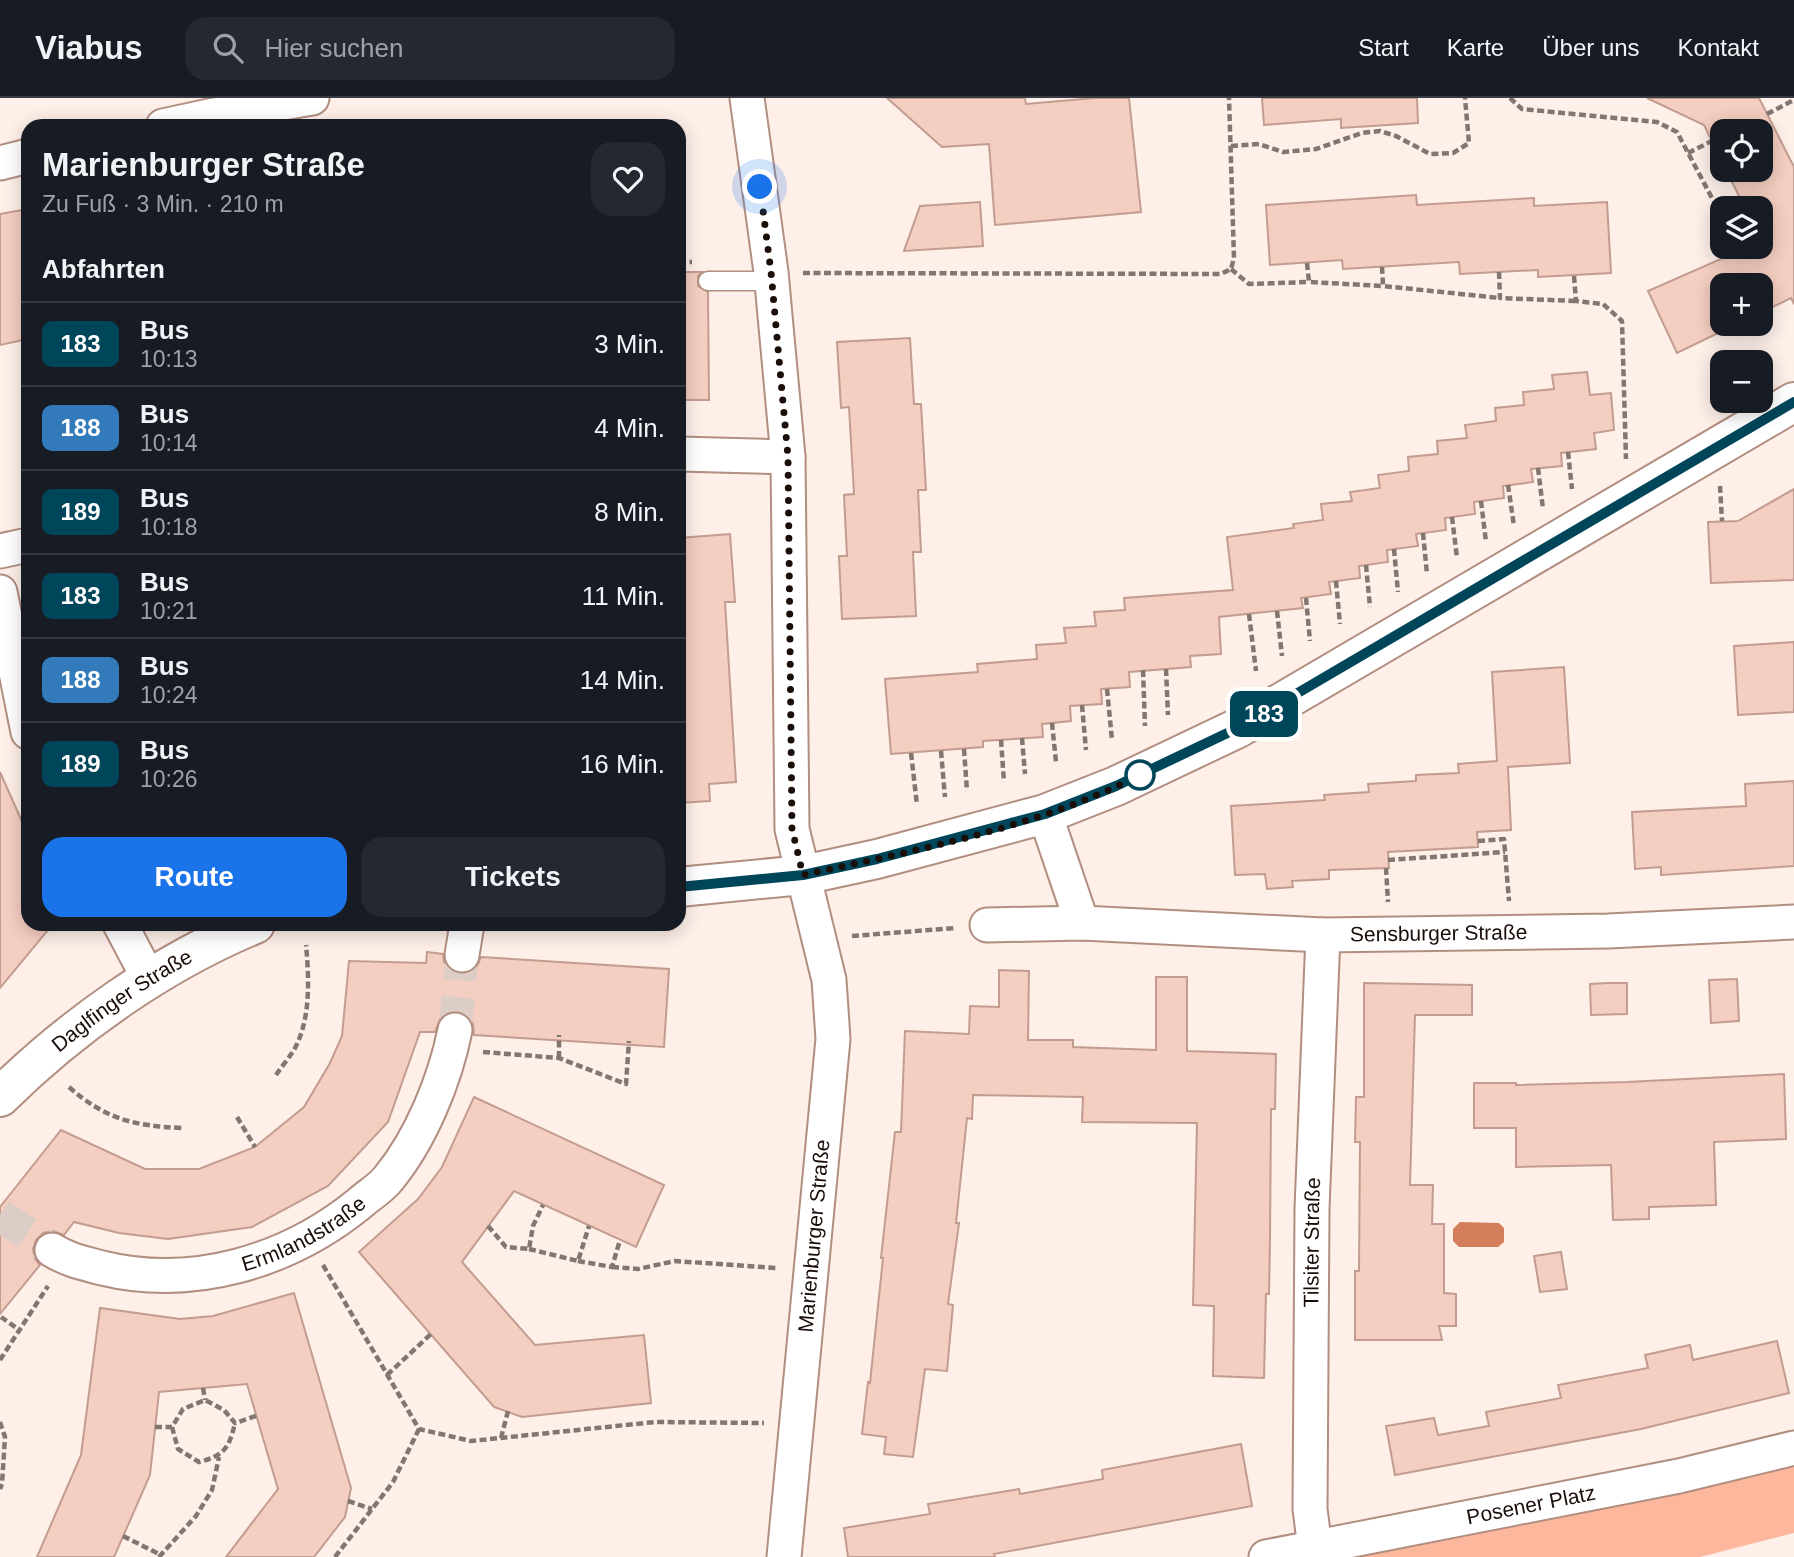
<!DOCTYPE html>
<html lang="de">
<meta charset="utf-8">
<style>
:root{--surface:#171b24;--page:#242831;--text:#f1f3f6;--muted:#9ea1a6;--line:#363941;--accent:#1a73e8}
body{margin:0;font-family:Helvetica,sans-serif;background:var(--page);color:var(--text);height:100vh;display:flex;flex-direction:column;font-size:26px;white-space:nowrap}
*{box-sizing:border-box;margin:0}
p{font-size:23px;color:var(--muted)}
.icon{flex:none;width:38px;height:38px;fill:none;stroke:currentColor;stroke-width:2;stroke-linecap:round;stroke-linejoin:round}
.map{position:relative;flex:1;overflow:hidden}
.details{position:absolute;left:21px;top:21px;width:665px;height:812px;display:flex;flex-direction:column;background:var(--surface);border-radius:21px;box-shadow:0 4px 18px #0003}
.details>*{flex:none}
.badge{padding:0 14px;border-radius:10px;font-size:24px;line-height:46px}
.tools{position:absolute;left:1710px;top:21px;display:grid;gap:14px}
.tools a{display:grid;place-items:center;width:63px;height:63px;border-radius:14px;background:var(--surface);box-shadow:0 4px 18px #0003;font-size:35px}
.you{position:absolute;width:35px;height:35px;margin:-18px;border:5px solid #fff;border-radius:50%;background:#1a73e8;box-shadow:0 0 0 10px #1a73e833}
.map>.badge{position:absolute;translate:-50% -50%;box-shadow:0 0 0 4px #fff}
h2{padding:0 21px;font-size:26px;line-height:63px}
.round{display:grid;place-items:center;flex:none;width:74px;height:74px;border-radius:21px;background:var(--page)}
.head{display:flex;align-items:center;justify-content:space-between;height:119px;padding:0 21px}
h1{font-size:33px;font-weight:700;line-height:52px}
.button{display:flex;gap:14px;margin-top:auto;padding:14px 21px}
.button a{flex:1;height:80px;border-radius:21px;background:var(--accent);color:#fff;font-size:28px;font-weight:700;line-height:80px;text-align:center}
.button a+a{background:var(--page);color:var(--text)}
ul{padding:0;list-style:none}
li{display:flex;align-items:center;gap:21px;height:84px;padding:0 21px;border-top:2px solid var(--line)}
li div{flex:1}
li b{display:block;font-size:26px}
li em{font-style:normal}
li .badge{min-width:77px;font-weight:700;text-align:center}
header{display:flex;align-items:center;gap:42px;box-sizing:border-box;height:98px;padding:0 35px;background:var(--surface);border-bottom:2px solid var(--line)}
header strong{font-size:33px}
nav{display:flex;gap:38px;margin-inline-start:auto;font-size:24px}
.search{width:490px;height:63px;background:var(--page);display:flex;align-items:center;gap:18px;box-sizing:border-box;padding:0 24px;border-radius:21px;color:var(--muted);font-size:26px}
.map>svg:first-child{display:block}
.green{fill:#fdb79c}
.water{fill:#d47e5c}
.building{fill:#f4cec0;stroke:#c29d8f;stroke-width:2}
.lines{fill:none;stroke-linecap:round;stroke-linejoin:round}
.minor-tunnel{stroke:#dccdc7;stroke-width:33;stroke-dasharray:33 17;stroke-linecap:butt}
.service-casing{stroke:#b28e80;stroke-width:21}
.minor-casing{stroke:#b28e80;stroke-width:37}
.tertiary-casing{stroke:#b28e80;stroke-width:42}
.path{stroke:#837670;stroke-width:4.5;stroke-dasharray:7 3.5;stroke-linecap:butt}
.service{stroke:#fff;stroke-width:18}
.minor{stroke:#fff;stroke-width:33}
.tertiary{stroke:#fff;stroke-width:38}
.line-casing{stroke:#fff;stroke-width:16}
.line{stroke:#00465a;stroke-width:10}
.walk{stroke:#1b0e09;stroke-width:7;stroke-dasharray:0 12.6}
.stop-dot{fill:#fff;stroke:#00465a;stroke-width:3.5}
.labels{text-anchor:middle;stroke-width:5;stroke-linejoin:round;paint-order:stroke}
.street-label{font-size:21px;fill:#1b0e09;stroke:#fff}
</style>
<header>
<strong>Viabus</strong>
<div class="search"><svg class="icon" aria-label="search" viewBox="0 0 24 24"><circle cx="10" cy="10" r="6"/><path d="M15 15l6 6"/></svg>Hier suchen</div>
<nav><a>Start</a><a>Karte</a><a>Über uns</a><a>Kontakt</a></nav>
</header>
<div class="map">
<svg width="1794" height="1459" viewBox="0 0 1794 1459">
<rect width="100%" height="100%" fill="#feefe9"/>
<path class="green" d="M1794 1367V1435L1700 1459H1348C1497 1430 1648 1406 1794 1367Z"/>
<polygon class="water" points="1460,1124 1499,1125 1504,1130 1504,1144 1498,1149 1459,1149 1453,1143 1453,1131"/>
<g class="building">
<polygon points="887,0 1025,0 1026,6 1095,0 1129,0 1141,114 995,127 989,46 942,49"/>
<polygon points="1262,0 1417,0 1418,25 1341,30 1341,21 1264,27"/>
<polygon points="1647,0 1759,0 1794,69 1794,206 1791,200 1760,215 1760,187 1722,187 1722,226 1737,226 1677,255 1648,193 1748,149 1765,149 1760,140 1760,110 1745,110 1726,72 1760,72 1760,33 1722,33 1722,64 1704,27"/>
<polygon points="1416,97 1417,107 1534,100 1534,108 1607,104 1611,175 1538,179 1538,172 1460,176 1459,164 1343,171 1342,162 1270,167 1266,107"/>
<polygon points="980,104 983,148 904,153 920,108"/>
<polygon points="28,111 28,241 0,247 0,116"/>
<polygon points="679,174 702,174 698,178 698,188 708,194 709,302 679,302"/>
<polygon points="910,240 914,306 921,306 926,392 918,392 921,454 913,454 916,518 842,521 839,458 847,458 844,397 854,396 849,309 841,310 837,244"/>
<polygon points="1587,274 1590,297 1611,295 1614,332 1594,335 1596,351 1561,355 1562,368 1531,371 1533,384 1503,388 1504,400 1474,404 1475,416 1445,420 1446,432 1416,436 1418,448 1387,452 1388,464 1359,468 1360,480 1329,484 1331,496 1301,500 1303,510 1219,519 1221,556 1190,558 1191,569 1129,574 1130,589 1101,591 1102,606 1070,608 1071,623 1042,626 1043,639 983,643 983,649 891,656 885,581 978,574 977,566 1037,561 1036,547 1066,545 1064,530 1096,528 1094,514 1125,512 1124,500 1233,492 1227,439 1294,430 1293,426 1323,422 1321,406 1352,403 1350,394 1380,390 1378,377 1409,373 1408,359 1438,356 1437,343 1467,340 1465,327 1496,323 1495,310 1524,307 1523,294 1554,291 1552,277"/>
<polygon points="1794,391 1794,482 1711,485 1708,424 1738,423"/>
<polygon points="730,436 735,504 725,504 736,684 709,686 710,703 679,705 679,440"/>
<polygon points="1794,544 1794,614 1738,617 1734,548"/>
<polygon points="1564,569 1570,665 1508,669 1511,732 1477,734 1478,749 1388,754 1389,770 1329,772 1329,781 1292,783 1293,789 1267,791 1265,776 1235,777 1231,708 1325,702 1324,697 1369,694 1368,686 1416,683 1416,677 1459,675 1458,666 1497,663 1492,574"/>
<polygon points="0,674 28,737 28,826 53,826 0,890"/>
<polygon points="1794,683 1794,768 1661,777 1661,769 1635,771 1632,714 1746,708 1745,686"/>
<polygon points="427,854 443,856 444,864 449,871 460,876 468,875 476,870 481,859 669,871 664,949 474,937 473,926 468,918 459,913 449,914 441,919 435,934 420,934 388,1024 328,1088 252,1129 168,1141 119,1135 74,1124 64,1137 53,1133 43,1135 36,1142 33,1151 35,1161 40,1167 0,1216 0,1109 61,1032 145,1071 199,1071 255,1049 304,1009 330,965 342,938 349,863 426,865"/>
<polygon points="999,872 1029,873 1028,942 1073,942 1073,949 1156,952 1156,879 1187,879 1187,953 1276,956 1275,1011 1271,1011 1270,1141 1269,1196 1266,1196 1264,1280 1213,1278 1214,1208 1193,1207 1197,1025 1082,1024 1083,999 973,997 972,1021 967,1020 956,1125 959,1125 948,1206 953,1207 947,1273 925,1271 913,1359 884,1356 886,1339 862,1336 868,1284 870,1285 883,1160 881,1160 895,1034 901,1034 905,933 969,936 970,908 999,909"/>
<polygon points="1737,881 1739,923 1711,925 1709,882"/>
<polygon points="1364,885 1472,887 1472,917 1415,917 1410,1087 1433,1087 1432,1126 1444,1126 1444,1195 1456,1196 1456,1228 1439,1228 1442,1242 1355,1242 1355,1173 1359,1173 1360,1044 1355,1044 1356,999 1364,999"/>
<polygon points="1608,885 1627,885 1627,916 1591,917 1590,886"/>
<polygon points="1784,976 1786,1041 1714,1044 1716,1107 1649,1109 1649,1121 1613,1122 1611,1067 1516,1069 1516,1030 1474,1030 1474,985 1516,985 1516,987 1627,984"/>
<polygon points="474,999 664,1087 636,1149 514,1093 462,1164 535,1247 644,1237 651,1305 522,1319 494,1309 359,1154 418,1101 442,1069"/>
<polygon points="1561,1154 1567,1191 1540,1194 1534,1158"/>
<polygon points="294,1195 351,1390 345,1419 314,1459 226,1459 278,1391 247,1286 159,1294 150,1377 114,1459 37,1459 81,1357 100,1210 180,1221 213,1218"/>
<polygon points="1777,1243 1789,1295 1641,1331 1395,1377 1386,1328 1434,1320 1438,1337 1489,1328 1486,1314 1561,1300 1558,1287 1648,1270 1645,1257 1690,1247 1693,1262"/>
<polygon points="1241,1346 1252,1408 994,1456 995,1459 848,1459 844,1430 930,1416 928,1406 1019,1391 1020,1396 1103,1381 1102,1372"/>
</g>
<g class="lines">
<g class="minor-tunnel">
<polyline points="455,932 462,857"/>
<polyline points="0,1117 52,1152"/>
</g>
<defs>
<polyline id="service" points="708,183 772,183"/>
<g id="minor">
<polyline points="747,0 771,174 788,359 792,731 829,882 833,941 784,1459"/>
<polyline points="163,28 214,17 312,0"/>
<polyline points="0,65 28,58"/>
<polyline points="679,356 788,359"/>
<polyline points="0,453 28,447"/>
<polyline points="0,494 28,634"/>
<polyline points="1045,716 1082,825"/>
<polyline points="120,826 149,881"/>
<path id="s1" d="M987 827 1082 825 1323 837 1608 833 1794 824"/>
<polyline points="462,857 467,826"/>
<path id="s2" d="M52 1152C68 1162 84 1165 102 1170 192 1192 288 1164 360 1105 369 1097 381 1090 388 1081 421 1041 445 982 455 932"/>
<path id="s3" d="M1315 1450 1310 1411 1312 1111 1323 837"/>
<path id="s4" d="M1266 1459 1679 1378 1794 1350"/>
</g>
<g id="tertiary">
<polyline points="679,789 803,777 877,761 1045,716 1116,688 1238,630 1794,304"/>
<path id="s5" d="M0 999C72 928 161 865 255 826"/>
</g>
</defs>
<use href="#service" class="service-casing"/>
<use href="#minor" class="minor-casing"/>
<use href="#tertiary" class="tertiary-casing"/>
<g class="path">
<polyline points="1510,0 1522,11 1657,24 1677,34 1722,119"/>
<polyline points="1767,16 1794,2"/>
<polyline points="1231,48 1259,46 1283,54 1316,51 1362,35 1380,33 1396,38 1430,56 1453,55 1469,45 1465,0"/>
<polyline points="1688,55 1712,43"/>
<polyline points="679,164 692,164"/>
<polyline points="1307,165 1309,184 1383,188"/>
<polyline points="1382,169 1383,188 1500,200"/>
<polyline points="1231,171 1249,186 1309,184"/>
<polyline points="1499,174 1500,200 1576,203"/>
<polyline points="803,175 1221,176 1231,171 1234,160 1229,0"/>
<polyline points="1574,178 1576,203 1603,206 1622,223 1626,361"/>
<polyline points="1568,354 1572,391"/>
<polyline points="1538,370 1543,411"/>
<polyline points="1508,387 1514,428"/>
<polyline points="1720,388 1722,423"/>
<polyline points="1481,403 1486,444"/>
<polyline points="1452,419 1457,460"/>
<polyline points="1423,435 1427,476"/>
<polyline points="1394,451 1398,494"/>
<polyline points="1366,467 1370,509"/>
<polyline points="1336,483 1340,526"/>
<polyline points="1306,500 1310,543"/>
<polyline points="1277,513 1282,558"/>
<polyline points="1249,516 1256,573"/>
<polyline points="1166,571 1168,617"/>
<polyline points="1143,572 1145,628"/>
<polyline points="1107,591 1112,642"/>
<polyline points="1082,607 1086,652"/>
<polyline points="1052,625 1056,664"/>
<polyline points="1022,640 1025,676"/>
<polyline points="1001,642 1004,684"/>
<polyline points="964,651 967,693"/>
<polyline points="941,653 945,699"/>
<polyline points="911,655 917,707"/>
<polyline points="1478,743 1504,741 1509,803"/>
<polyline points="1388,762 1505,754"/>
<polyline points="1386,770 1388,804"/>
<polyline points="852,838 955,830"/>
<polyline points="483,954 559,960 626,986 629,943"/>
<polyline points="559,960 559,937"/>
<path d="M276 977C282 968 290 959 295 950 311 920 309 879 306 847"/>
<path d="M69 989C105 1021 134 1028 182 1030"/>
<polyline points="237,1019 255,1049"/>
<polyline points="488,1128 506,1149 529,1151 533,1128 543,1107"/>
<polyline points="529,1151 578,1163 589,1128"/>
<polyline points="578,1163 612,1169 620,1142"/>
<polyline points="323,1167 419,1331 471,1343 655,1324 764,1325"/>
<polyline points="612,1169 638,1171 675,1163 777,1170"/>
<polyline points="1,1219 18,1231"/>
<polyline points="0,1262 48,1188"/>
<polyline points="387,1277 431,1236"/>
<polyline points="203,1290 205,1302"/>
<polyline points="0,1324 5,1339 2,1386 0,1391"/>
<polyline points="155,1329 172,1329 183,1311 205,1302 224,1312 235,1325 256,1318"/>
<path d="M172 1329 178 1351 199 1364C225 1357 229 1350 235 1325"/>
<polyline points="501,1340 508,1313"/>
<polyline points="348,1403 372,1411"/>
<polyline points="123,1438 161,1457"/>
<polyline points="159,1459 196,1418 212,1392 219,1359"/>
<polyline points="335,1459 393,1384 419,1331"/>
</g>
<use href="#service" class="service"/>
<use href="#minor" class="minor"/>
<use href="#tertiary" class="tertiary"/>
</g>
<g class="lines">
<defs>
<polyline id="line" points="679,789 803,777 877,761 1045,716 1116,688 1238,630 1794,304"/>
</defs>
<use href="#line" class="line-casing"/>
<use href="#line" class="line"/>
<path class="walk" d="M760 89 771 174 788 359 792 731 803 777C916 752 1036 730 1140 677"/>
</g>
<circle class="stop-dot" cx="1140" cy="677" r="14"/>
<g class="labels">
<g class="street-label">
<text dy="7" stroke="none"><textPath href="#s1" startOffset="452">Sensburger Straße</textPath></text>
<text dy="7" stroke="none"><textPath href="#s5" startOffset="156">Daglfinger Straße</textPath></text>
<text dy="7" stroke="none"><textPath href="#s2" startOffset="264">Ermlandstraße</textPath></text>
<text transform="translate(814 1138) rotate(-85)" y="7">Marienburger Straße</text>
<text dy="7" stroke="none"><textPath href="#s3" startOffset="306">Tilsiter Straße</textPath></text>
<text dy="7" stroke="none"><textPath href="#s4" startOffset="270">Posener Platz</textPath></text>
</g>
</g>
</svg>
<div class="tools">
<a><svg class="icon" aria-label="locate" viewBox="0 0 24 24"><circle cx="12" cy="12" r="6"/><path d="M12 2v4M12 18v4M2 12h4M18 12h4"/></svg></a>
<a><svg class="icon" aria-label="layers" viewBox="0 0 24 24"><path d="M12 4l9 5-9 5-9-5zM3 14l9 5 9-5"/></svg></a>
<a>+</a>
<a>−</a>
</div>
<div class="you" style="left:760px;top:89px"></div>
<b class="badge" style="left:1264px;top:616px;background:#00465a;color:#fff">183</b>
<section class="details">
<div class="head"><div><h1>Marienburger Straße</h1><p>Zu Fuß · 3 Min. · 210 m</p></div><a class="round"><svg class="icon" aria-label="heart" viewBox="0 0 24 24"><path d="M12 20l-8-8c-3-5 5-10 8-4 3-6 11-1 8 4z"/></svg></a></div>
<h2>Abfahrten</h2>
<ul>
<li><span class="badge" style="background:#00465a;color:#fff">183</span><div><b>Bus</b><p>10:13</p></div><em>3 Min.</em></li>
<li><span class="badge" style="background:#327ab9;color:#fff">188</span><div><b>Bus</b><p>10:14</p></div><em>4 Min.</em></li>
<li><span class="badge" style="background:#00465a;color:#fff">189</span><div><b>Bus</b><p>10:18</p></div><em>8 Min.</em></li>
<li><span class="badge" style="background:#00465a;color:#fff">183</span><div><b>Bus</b><p>10:21</p></div><em>11 Min.</em></li>
<li><span class="badge" style="background:#327ab9;color:#fff">188</span><div><b>Bus</b><p>10:24</p></div><em>14 Min.</em></li>
<li><span class="badge" style="background:#00465a;color:#fff">189</span><div><b>Bus</b><p>10:26</p></div><em>16 Min.</em></li>
</ul>
<div class="button"><a>Route</a><a>Tickets</a></div>
</section>
</div>
